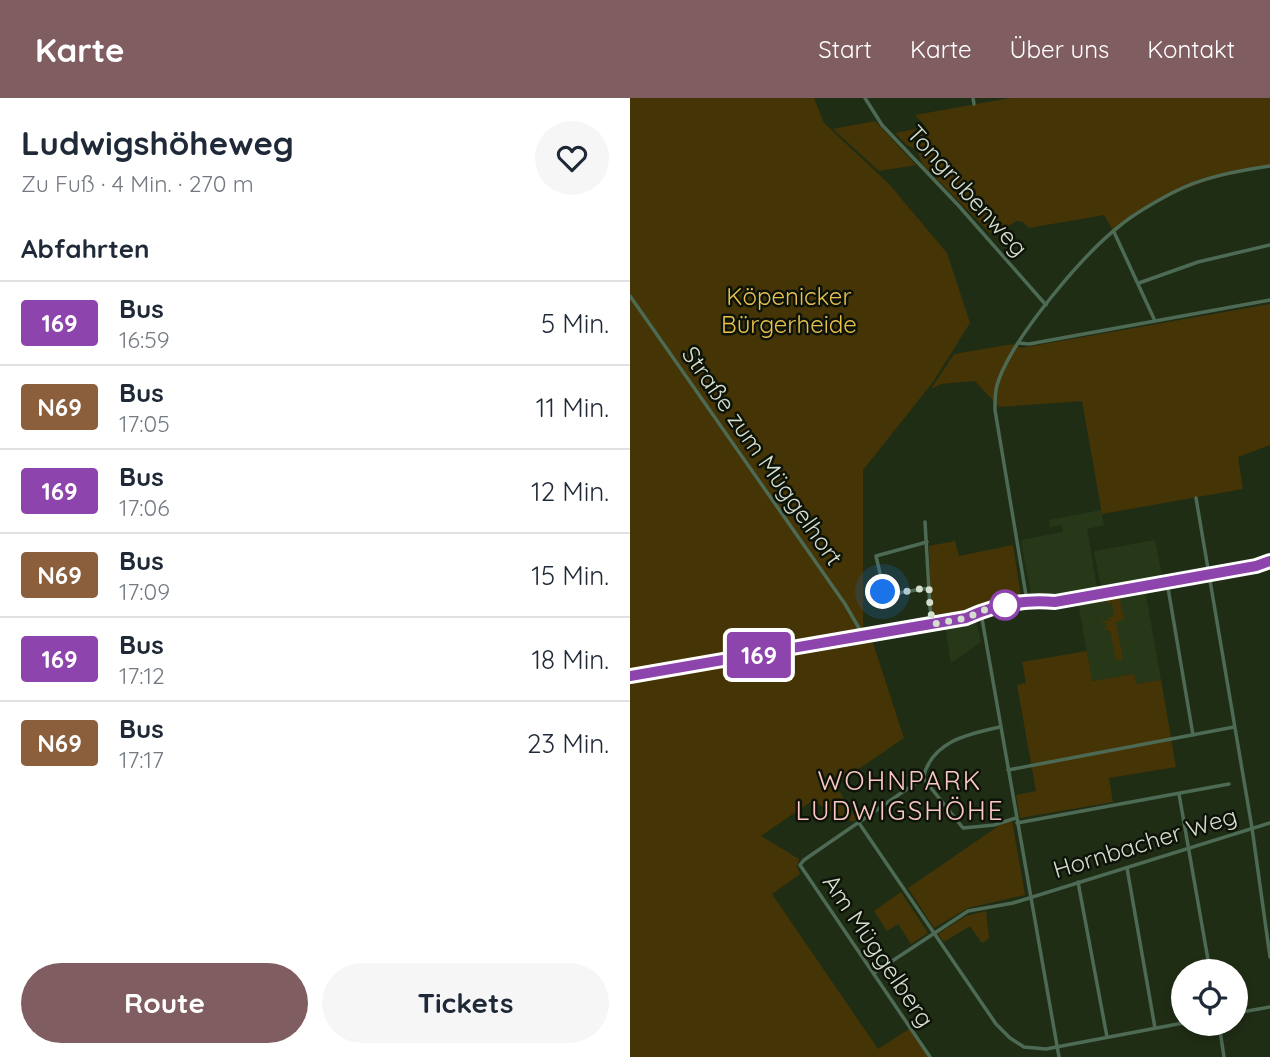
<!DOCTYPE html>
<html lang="de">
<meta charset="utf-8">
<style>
:root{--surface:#fff;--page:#f6f6f7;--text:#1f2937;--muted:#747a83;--line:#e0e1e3;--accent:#7f5d61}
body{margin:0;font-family:Quicksand,sans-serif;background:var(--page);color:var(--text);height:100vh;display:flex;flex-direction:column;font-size:26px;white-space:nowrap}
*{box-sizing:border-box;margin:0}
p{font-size:23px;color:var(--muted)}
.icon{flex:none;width:38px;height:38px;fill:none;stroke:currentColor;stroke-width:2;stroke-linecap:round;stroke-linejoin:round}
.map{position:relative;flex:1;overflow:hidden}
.details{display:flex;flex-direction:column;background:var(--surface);width:630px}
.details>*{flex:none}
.badge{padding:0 14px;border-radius:5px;font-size:24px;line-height:46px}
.tools{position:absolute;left:541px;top:861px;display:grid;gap:14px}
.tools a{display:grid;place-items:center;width:77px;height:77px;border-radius:50%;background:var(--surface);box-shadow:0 4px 10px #0003;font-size:35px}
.you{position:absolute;width:35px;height:35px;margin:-18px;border:5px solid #fff;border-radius:50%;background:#1a73e8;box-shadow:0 0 0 10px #1a73e833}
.map>.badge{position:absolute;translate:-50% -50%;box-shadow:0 0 0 4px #fff}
h2{padding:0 21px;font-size:26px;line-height:63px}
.round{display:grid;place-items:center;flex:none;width:74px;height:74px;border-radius:37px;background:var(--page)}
.head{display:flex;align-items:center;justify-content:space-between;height:119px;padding:0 21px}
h1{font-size:33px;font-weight:700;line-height:52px}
.cta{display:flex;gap:14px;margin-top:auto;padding:14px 21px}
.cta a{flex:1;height:80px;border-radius:42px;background:var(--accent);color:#fff;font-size:28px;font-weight:700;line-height:80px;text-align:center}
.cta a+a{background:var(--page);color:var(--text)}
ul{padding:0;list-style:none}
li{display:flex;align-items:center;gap:21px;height:84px;padding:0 21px;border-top:2px solid var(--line)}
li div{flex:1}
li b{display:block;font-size:26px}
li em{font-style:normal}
li .badge{min-width:77px;font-weight:700;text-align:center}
header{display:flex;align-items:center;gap:42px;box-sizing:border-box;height:98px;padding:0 35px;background:var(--accent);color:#fff}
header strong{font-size:33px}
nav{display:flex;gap:38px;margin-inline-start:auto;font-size:24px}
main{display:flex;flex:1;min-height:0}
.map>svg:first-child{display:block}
.built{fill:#273819}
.green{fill:#443406}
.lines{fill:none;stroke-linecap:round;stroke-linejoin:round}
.street{stroke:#4d6a55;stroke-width:3.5}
.secondary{stroke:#5f8f6e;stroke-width:5}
.line-casing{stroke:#fff;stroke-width:16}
.line{stroke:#8e44ad;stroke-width:10}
.walk{stroke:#d5dece;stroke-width:7;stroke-dasharray:0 12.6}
.stop-dot{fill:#fff;stroke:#8e44ad;stroke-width:3.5}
.labels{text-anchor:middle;stroke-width:5;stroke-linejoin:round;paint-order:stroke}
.street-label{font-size:24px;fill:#d5dece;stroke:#0d1309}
.park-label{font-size:24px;fill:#e9c04e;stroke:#0d1309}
.neighbourhood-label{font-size:26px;letter-spacing:2px;fill:#fcc8c3;stroke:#0d1309}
</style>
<header>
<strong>Karte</strong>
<nav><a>Start</a><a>Karte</a><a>Über uns</a><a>Kontakt</a></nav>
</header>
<main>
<section class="details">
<div class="head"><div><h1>Ludwigshöheweg</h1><p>Zu Fuß · 4 Min. · 270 m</p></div><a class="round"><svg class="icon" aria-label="heart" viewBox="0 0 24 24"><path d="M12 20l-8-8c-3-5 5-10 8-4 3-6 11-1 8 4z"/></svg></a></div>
<h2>Abfahrten</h2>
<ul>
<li><span class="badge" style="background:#8e44ad;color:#fff">169</span><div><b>Bus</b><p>16:59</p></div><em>5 Min.</em></li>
<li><span class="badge" style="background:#8b5e3c;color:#fff">N69</span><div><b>Bus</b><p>17:05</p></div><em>11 Min.</em></li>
<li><span class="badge" style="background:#8e44ad;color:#fff">169</span><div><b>Bus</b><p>17:06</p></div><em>12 Min.</em></li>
<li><span class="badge" style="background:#8b5e3c;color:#fff">N69</span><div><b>Bus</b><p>17:09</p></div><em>15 Min.</em></li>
<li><span class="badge" style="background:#8e44ad;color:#fff">169</span><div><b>Bus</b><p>17:12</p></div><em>18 Min.</em></li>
<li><span class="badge" style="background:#8b5e3c;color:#fff">N69</span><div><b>Bus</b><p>17:17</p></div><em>23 Min.</em></li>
</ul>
<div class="cta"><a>Route</a><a>Tickets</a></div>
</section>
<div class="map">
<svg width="640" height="959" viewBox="0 0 640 959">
<rect width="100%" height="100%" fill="#202d15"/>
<g class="built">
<polygon points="471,412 474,427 457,431 467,490 416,499 401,497 391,442 433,434 432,427 420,429 419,422"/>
<polygon points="525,442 532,478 471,489 464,453"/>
<polygon points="515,492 531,582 506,586 503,576 462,583 448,504"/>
<polygon points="346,522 351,544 321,565 315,528"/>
</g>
<g class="green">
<polygon points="0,0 184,0 194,25 259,86 317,155 340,225 303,284 233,372 233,532 0,573"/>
<path d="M380 0H640V68C574 81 538 92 484 134L474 117 399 130 393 124 387 123 362 137 292 66 287 52 277 47 265 35 296 29 285 17Z"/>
<polygon points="245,23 286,67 249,73 203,31"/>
<polygon points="640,206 640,347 608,359 613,391 472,416 452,303 369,309 345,283 311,286 301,291 324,256 383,246 391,250"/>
<path d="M325 443 329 458 383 447 391 499C361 505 335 514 305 520L301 508 299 448Z"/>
<polygon points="489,497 494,521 486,525 493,561 486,562 480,533 473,531 477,529 476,525 473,525 472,520 474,523 479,522 479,519 484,518 482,505 477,505 476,502 470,503 469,506 468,500"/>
<polygon points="241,539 274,640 205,687 227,721 223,724 182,703 131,738 169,761 167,769 170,776 142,796 248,951 279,931 298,959 0,959 0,583 180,552"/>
<polygon points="457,553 462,583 504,576 506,586 531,582 546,669 479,680 483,704 390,720 386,697 406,693 387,587 396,585 392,564"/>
<polygon points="382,723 395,797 338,810 304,830 278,790 370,727"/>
<polygon points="271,794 298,835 281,846 268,826 257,833 244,813"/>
<polygon points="356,813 359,840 352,845 340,828 314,844 308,836 336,818"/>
</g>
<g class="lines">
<g class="street">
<polyline points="235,0 252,27 328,107 416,207"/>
<polyline points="343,0 344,6"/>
<polyline points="484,134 525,223"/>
<polyline points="509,185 568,164 640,147"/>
<polyline points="0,198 215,506 233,537"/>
<polyline points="389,245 399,246 640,202"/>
<polyline points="566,400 622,730 640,859"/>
<polyline points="295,424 300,510 303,526"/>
<polyline points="297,444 246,458 255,497 299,490"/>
<polyline points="537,484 563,637"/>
<path d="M397 503 365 312C365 301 365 291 369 281 386 236 454 155 492 126 507 114 525 104 542 95 572 79 607 73 640 68"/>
<polyline points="351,515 429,959"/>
<polyline points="378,672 604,629"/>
<polyline points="293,680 333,730 364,727 386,720"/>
<polyline points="549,696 580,873"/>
<polyline points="229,725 366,926 380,940 394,949 416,951 553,925"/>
<polyline points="387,725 599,686"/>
<polyline points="497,770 525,930"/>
<polyline points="448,784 477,939"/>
<polyline points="244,875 338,813 383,805 640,725"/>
<polyline points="606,915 640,909"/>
<polyline points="589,926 594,959"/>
<path d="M300 959 170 767 174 762 293 680C302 643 338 636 370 629"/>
</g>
<g class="secondary">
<path d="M342 517C364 506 394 501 418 503"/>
<polyline points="0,578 640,467"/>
</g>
</g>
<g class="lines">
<defs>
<path id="line" d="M0 578 336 520C364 507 394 501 425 504L626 468 640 463"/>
</defs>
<use href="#line" class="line-casing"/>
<use href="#line" class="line"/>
<polyline class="walk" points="253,494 258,497 299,489 300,510 303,526 336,520 359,510 375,507"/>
</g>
<circle class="stop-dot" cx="375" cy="507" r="14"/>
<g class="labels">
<g class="street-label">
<text transform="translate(337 93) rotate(48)" y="8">Tongrubenweg</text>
<text transform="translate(132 358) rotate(55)" y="8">Straße zum Müggelhort</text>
<text transform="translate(515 745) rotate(-17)" y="8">Hornbacher Weg</text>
<text transform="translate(248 853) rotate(56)" y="8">Am Müggelberg</text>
</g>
<g class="park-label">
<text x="159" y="207">Köpenicker<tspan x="159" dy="28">Bürgerheide</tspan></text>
</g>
<g class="neighbourhood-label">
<text x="270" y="692">WOHNPARK<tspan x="270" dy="30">LUDWIGSHÖHE</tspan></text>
</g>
</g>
</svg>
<div class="tools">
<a><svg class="icon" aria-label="locate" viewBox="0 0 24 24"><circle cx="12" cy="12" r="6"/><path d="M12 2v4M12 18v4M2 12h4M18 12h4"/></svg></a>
</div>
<div class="you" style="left:253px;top:494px"></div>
<b class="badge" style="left:129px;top:557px;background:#8e44ad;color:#fff">169</b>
</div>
</main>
